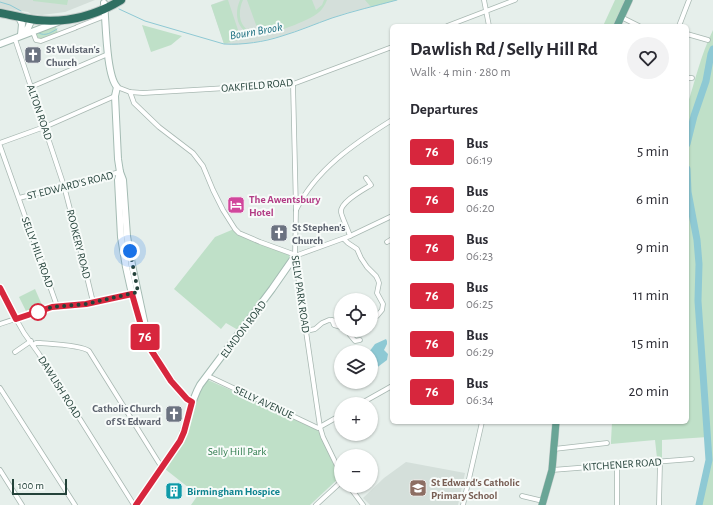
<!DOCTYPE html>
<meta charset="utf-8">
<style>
:root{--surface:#fff;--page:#f2f2f3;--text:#2b2b33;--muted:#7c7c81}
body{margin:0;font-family:"Alegreya Sans",sans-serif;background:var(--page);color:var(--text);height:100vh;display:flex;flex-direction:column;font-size:15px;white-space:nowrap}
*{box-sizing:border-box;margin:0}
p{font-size:13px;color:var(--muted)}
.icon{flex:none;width:22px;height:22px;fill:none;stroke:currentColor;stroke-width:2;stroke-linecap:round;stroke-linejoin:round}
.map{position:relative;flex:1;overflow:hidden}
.panel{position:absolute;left:390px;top:24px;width:299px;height:400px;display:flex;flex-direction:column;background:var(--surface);border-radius:6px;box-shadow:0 1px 3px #0004}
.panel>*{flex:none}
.badge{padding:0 8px;border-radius:3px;font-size:14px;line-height:26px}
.tools{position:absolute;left:334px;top:293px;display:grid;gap:8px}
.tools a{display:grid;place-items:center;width:44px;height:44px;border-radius:50%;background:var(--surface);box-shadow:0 1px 3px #0004;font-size:20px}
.scale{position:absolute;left:12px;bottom:10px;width:55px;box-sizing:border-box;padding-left:4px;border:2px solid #24423a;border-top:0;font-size:11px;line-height:14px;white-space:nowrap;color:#24423a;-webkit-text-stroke:3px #f7fbf9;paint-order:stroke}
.you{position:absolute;width:20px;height:20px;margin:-10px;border:3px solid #fff;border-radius:50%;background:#1a73e8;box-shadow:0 0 0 6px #1a73e833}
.map>.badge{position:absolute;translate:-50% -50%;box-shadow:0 0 0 2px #fff}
h2{padding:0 20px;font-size:15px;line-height:36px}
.round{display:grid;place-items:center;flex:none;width:42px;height:42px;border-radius:21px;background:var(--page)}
.overview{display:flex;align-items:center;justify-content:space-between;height:68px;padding:0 20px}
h1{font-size:19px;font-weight:700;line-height:30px}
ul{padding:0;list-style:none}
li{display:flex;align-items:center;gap:12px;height:48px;padding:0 20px}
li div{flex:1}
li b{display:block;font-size:15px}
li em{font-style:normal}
li .badge{min-width:44px;font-weight:700;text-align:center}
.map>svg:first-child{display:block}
.built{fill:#d4dfda}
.green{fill:#bfe0c8}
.water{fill:#8ec9d4}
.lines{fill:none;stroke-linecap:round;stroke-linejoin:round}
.stream{stroke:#8ec9d4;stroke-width:1}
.river{stroke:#8ec9d4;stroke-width:7}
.street-casing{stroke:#a8b8b2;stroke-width:5.5}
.secondary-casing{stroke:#a4bbb3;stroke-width:8}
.primary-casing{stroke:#c2cac8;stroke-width:8}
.highway-casing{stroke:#c2cac8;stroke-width:10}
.street{stroke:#fff;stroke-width:4}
.secondary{stroke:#fff;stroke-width:6}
.primary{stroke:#6aa596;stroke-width:7}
.highway{stroke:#2f6f62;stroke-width:8}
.line-casing{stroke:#fff;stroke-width:9}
.line{stroke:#d7263d;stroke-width:6}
.walk{stroke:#24423a;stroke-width:4;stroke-dasharray:0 7.2}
.stop-dot{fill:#fff;stroke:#d7263d;stroke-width:2}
.labels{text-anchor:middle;stroke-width:4;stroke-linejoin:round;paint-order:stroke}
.worship-label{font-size:11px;font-weight:bold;fill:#5b616d;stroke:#f7fbf9;text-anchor:start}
.street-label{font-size:11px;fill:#24423a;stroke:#f7fbf9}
.hotel-label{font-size:11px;font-weight:bold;fill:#b23c85;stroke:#f7fbf9;text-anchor:start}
.park-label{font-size:11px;fill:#2d7a4b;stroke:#f7fbf9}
.education-label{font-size:11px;font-weight:bold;fill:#785e54;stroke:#f7fbf9;text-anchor:start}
.culture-label{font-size:11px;font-weight:bold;fill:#0d838f;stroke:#f7fbf9;text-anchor:start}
.water-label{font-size:12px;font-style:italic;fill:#1c6f80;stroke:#f7fbf9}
</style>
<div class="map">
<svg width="713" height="505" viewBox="0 0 713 505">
<rect width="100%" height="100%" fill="#e6efeb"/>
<g class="built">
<polygon points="0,0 95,0 65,12 42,15 31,14 28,12 0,8"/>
<polygon points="224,0 397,0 346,13 321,22 282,36 256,42 235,45 224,44 211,5"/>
<polygon points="406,462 465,473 458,505 370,505 363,498 384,478"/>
</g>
<g class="green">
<polygon points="33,0 68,0 67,5 33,1"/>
<polygon points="226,0 228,0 241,39 224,44 211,5"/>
<path d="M240 0H243C238 10 238 26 250 31 253 32 256 32 259 33L247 0H312L316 10 322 5 324 0H327C325 5 322 10 318 13 307 22 264 38 251 34 244 32 240 27 238 21 236 14 237 7 240 0Z"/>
<polygon points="365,0 397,0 371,7"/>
<polygon points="615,0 625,0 613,26 603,26"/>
<polygon points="142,25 182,36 171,45 151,52"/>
<polygon points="52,27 56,27 58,33 42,39 38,38 35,34"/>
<path d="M713 30V505H699L709 460 708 437 662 440V458H657L655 440 611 444V441L612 422H687V106C695 81 701 54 713 30Z"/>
<polygon points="234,229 254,242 289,255 290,258 270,288 238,330 226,323 221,329 174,289 215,237"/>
<polygon points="35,289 42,305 26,311 19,297"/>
<polygon points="208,380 317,428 340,477 310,505 191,505 198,495 165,469 181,446 199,392"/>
</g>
<polygon class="water" points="386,339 387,341 387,344 384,350 388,354 387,360 371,372 371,352 369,352 375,344"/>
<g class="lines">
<g class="stream">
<polyline points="0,2 10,5 21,11"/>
<path d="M119 9 145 21 224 44C243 45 264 42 282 36 299 31 315 24 332 18 353 11 375 6 397 0"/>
<path d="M39 33C45 37 52 32 57 29"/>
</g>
<g class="river">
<polyline points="687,144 694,116 706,81 711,54 713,49"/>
<polyline points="687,169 688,192 697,240 699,264 698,301 709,460 699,505"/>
</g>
<defs>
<g id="street">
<polyline points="484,0 489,26"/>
<polyline points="621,17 639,26"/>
<polyline points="447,26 515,0"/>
<polyline points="679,26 689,0"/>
<polyline points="77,27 105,16"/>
<polyline points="33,32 36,40 41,41 75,28"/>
<polyline points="687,34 708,40"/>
<polyline points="15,39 64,186 79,244 93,302"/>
<polyline points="687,78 692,78"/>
<polyline points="293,84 296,210 295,256 320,427 323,437 341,474"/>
<polyline points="31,87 108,54"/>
<polyline points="117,87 130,92 143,93 293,84 392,47"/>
<polyline points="130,92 134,103 159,127 193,153 203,166 213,190 223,210 235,229 239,233 260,242 293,254 295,256"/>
<polyline points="0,143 47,126 115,96"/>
<polyline points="0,146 57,306"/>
<polyline points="19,198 120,172"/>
<path d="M296 210C316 169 355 143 392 120"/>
<path d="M350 236C349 232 341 215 341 212 340 202 363 190 371 185L366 178"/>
<polyline points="344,239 348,243 357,249 361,258 367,267 376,276 378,280 379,283 377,293 383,304 382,310 377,316"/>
<polyline points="387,242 392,239"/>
<polyline points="295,256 350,236 392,216"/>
<polyline points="0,288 16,319 24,333 39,354 134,505"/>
<polyline points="347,299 348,300"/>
<polyline points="332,320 334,325 341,327"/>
<polyline points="0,324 52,307 86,303 133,293"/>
<polyline points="349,330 350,335 355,341 360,340"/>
<polyline points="306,331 315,329 322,323 329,320 337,321 341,321"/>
<path d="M33 345 36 343H40C51 344 81 345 89 351L159 463 163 467"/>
<polyline points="15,352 31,341"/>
<polyline points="208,376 318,428 341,415"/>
<polyline points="0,388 75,505"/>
<polyline points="360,404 392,386"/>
<polyline points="554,449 607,443"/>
<polyline points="617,465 617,505"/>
<polyline points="0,470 22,505"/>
<polyline points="552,470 692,459"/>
<polyline points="349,486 363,505"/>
<polyline points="522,496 543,501"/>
<polyline points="316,505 341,482"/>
<polyline points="463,505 482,422"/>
<polyline points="659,505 660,462"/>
</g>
<g id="secondary">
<path d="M104 3C106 21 106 75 117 87L115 96 118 159 120 172 123 180 127 236 132 265 147 335 148 343"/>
<polyline points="19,17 22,24 21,35"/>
<polyline points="21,35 28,28 32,19"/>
<polyline points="0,44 58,22"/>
<polyline points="120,172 118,180 121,237 126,267 132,294 144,336 166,374 182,394 187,399 192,402"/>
<path d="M136 505 180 441C188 423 190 402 200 385L272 289 295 256"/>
</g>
<g id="primary">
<polyline points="617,26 629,0"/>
<polyline points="542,505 552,470 556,422"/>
</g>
<path id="highway" d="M0 13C12 15 25 19 37 20 67 23 95 16 121 0"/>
</defs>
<use href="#street" class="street-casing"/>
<use href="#secondary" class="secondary-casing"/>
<use href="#primary" class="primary-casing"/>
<use href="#highway" class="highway-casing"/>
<use href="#street" class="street"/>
<use href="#secondary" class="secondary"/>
<use href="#primary" class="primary"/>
<use href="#highway" class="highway"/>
</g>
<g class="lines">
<defs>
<polyline id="line" points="0,288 16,319 52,307 86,304 132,294 144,336 151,350 171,381 187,399 192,402 184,432 180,441 136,505"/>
</defs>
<use href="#line" class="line-casing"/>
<use href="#line" class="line"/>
<polyline class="walk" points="38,312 34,314 52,307 86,304 138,292 130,251"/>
</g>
<defs>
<symbol id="church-square" viewBox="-11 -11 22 22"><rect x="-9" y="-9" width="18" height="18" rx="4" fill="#6b7280" stroke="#f7fbf9"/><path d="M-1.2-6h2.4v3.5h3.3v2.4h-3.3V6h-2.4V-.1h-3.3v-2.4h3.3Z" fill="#fff"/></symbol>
<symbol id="hotel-square" viewBox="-11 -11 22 22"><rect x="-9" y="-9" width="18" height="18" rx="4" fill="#d1479c" stroke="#f7fbf9"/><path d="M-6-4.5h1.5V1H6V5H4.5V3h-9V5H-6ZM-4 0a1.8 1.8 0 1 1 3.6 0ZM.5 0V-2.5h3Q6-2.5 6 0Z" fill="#fff"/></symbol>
<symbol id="school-square" viewBox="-11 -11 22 22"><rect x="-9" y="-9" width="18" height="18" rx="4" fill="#8d6e63" stroke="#f7fbf9"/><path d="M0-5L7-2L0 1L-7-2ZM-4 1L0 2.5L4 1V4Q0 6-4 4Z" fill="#fff"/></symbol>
<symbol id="building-square" viewBox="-11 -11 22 22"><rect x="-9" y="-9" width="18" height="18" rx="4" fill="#0f9aa8" stroke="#f7fbf9"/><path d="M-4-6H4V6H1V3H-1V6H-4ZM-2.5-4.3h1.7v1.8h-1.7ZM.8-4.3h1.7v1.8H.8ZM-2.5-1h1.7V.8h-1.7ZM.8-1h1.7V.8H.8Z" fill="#fff"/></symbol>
</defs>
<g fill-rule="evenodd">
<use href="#church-square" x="23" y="45" width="20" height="20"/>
<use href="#hotel-square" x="226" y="195" width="20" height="20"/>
<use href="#church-square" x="269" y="223" width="20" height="20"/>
<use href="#church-square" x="164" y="404" width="20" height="20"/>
<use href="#school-square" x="408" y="478" width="20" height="20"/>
<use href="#building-square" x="164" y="481" width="20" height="20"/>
</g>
<circle class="stop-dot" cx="38" cy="312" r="8"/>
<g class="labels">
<g class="worship-label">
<text x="46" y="53">St Wulstan's<tspan x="46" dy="13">Church</tspan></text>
<text x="292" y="231">St Stephen's<tspan x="292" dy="13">Church</tspan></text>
<text x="161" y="412" text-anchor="end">Catholic Church<tspan x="161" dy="13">of St Edward</tspan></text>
</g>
<g class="street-label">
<text transform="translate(257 85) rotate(-5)" y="4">OAKFIELD ROAD</text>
<text transform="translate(40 112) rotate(71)" y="4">ALTON ROAD</text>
<text transform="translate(70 185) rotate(-14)" y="4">ST EDWARD'S ROAD</text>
<text transform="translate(79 244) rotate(76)" y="4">ROOKERY ROAD</text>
<text transform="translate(38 252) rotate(70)" y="4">SELLY HILL ROAD</text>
<text transform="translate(301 294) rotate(82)" y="4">SELLY PARK ROAD</text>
<text transform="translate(243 329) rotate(-53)" y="4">ELMDON ROAD</text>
<text transform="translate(60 387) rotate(58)" y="4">DAWLISH ROAD</text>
<text transform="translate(264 402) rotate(25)" y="4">SELLY AVENUE</text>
<text transform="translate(622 464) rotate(-4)" y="4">KITCHENER ROAD</text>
</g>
<g class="hotel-label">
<text x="249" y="203">The Awentsbury<tspan x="249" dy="13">Hotel</tspan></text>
</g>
<g class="park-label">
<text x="237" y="455">Selly Hill Park</text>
</g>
<g class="education-label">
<text x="431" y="486">St Edward's Catholic<tspan x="431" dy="13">Primary School</tspan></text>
</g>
<g class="culture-label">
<text x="187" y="495">Birmingham Hospice</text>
</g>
<g class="water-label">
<text transform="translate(256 31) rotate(-10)" y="4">Bourn Brook</text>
</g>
</g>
</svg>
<div class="tools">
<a><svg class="icon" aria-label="locate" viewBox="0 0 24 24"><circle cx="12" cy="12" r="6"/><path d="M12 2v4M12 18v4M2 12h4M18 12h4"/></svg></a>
<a><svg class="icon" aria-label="layers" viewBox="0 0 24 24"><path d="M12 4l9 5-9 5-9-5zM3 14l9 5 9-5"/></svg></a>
<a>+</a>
<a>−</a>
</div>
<div class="scale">100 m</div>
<div class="you" style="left:130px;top:251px"></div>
<b class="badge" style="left:145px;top:337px;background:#d7263d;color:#fff">76</b>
<section class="panel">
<div class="overview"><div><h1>Dawlish Rd / Selly Hill Rd</h1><p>Walk · 4 min · 280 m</p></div><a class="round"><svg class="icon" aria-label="heart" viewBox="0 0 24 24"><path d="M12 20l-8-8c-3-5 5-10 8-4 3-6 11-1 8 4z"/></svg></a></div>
<h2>Departures</h2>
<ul>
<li><span class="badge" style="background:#d7263d;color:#fff">76</span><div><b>Bus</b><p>06:19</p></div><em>5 min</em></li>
<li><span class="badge" style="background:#d7263d;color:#fff">76</span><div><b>Bus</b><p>06:20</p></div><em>6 min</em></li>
<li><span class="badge" style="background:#d7263d;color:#fff">76</span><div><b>Bus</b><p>06:23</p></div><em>9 min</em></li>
<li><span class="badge" style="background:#d7263d;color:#fff">76</span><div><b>Bus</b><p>06:25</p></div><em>11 min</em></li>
<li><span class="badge" style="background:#d7263d;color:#fff">76</span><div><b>Bus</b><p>06:29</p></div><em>15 min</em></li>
<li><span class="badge" style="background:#d7263d;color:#fff">76</span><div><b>Bus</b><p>06:34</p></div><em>20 min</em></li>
</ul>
</section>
</div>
